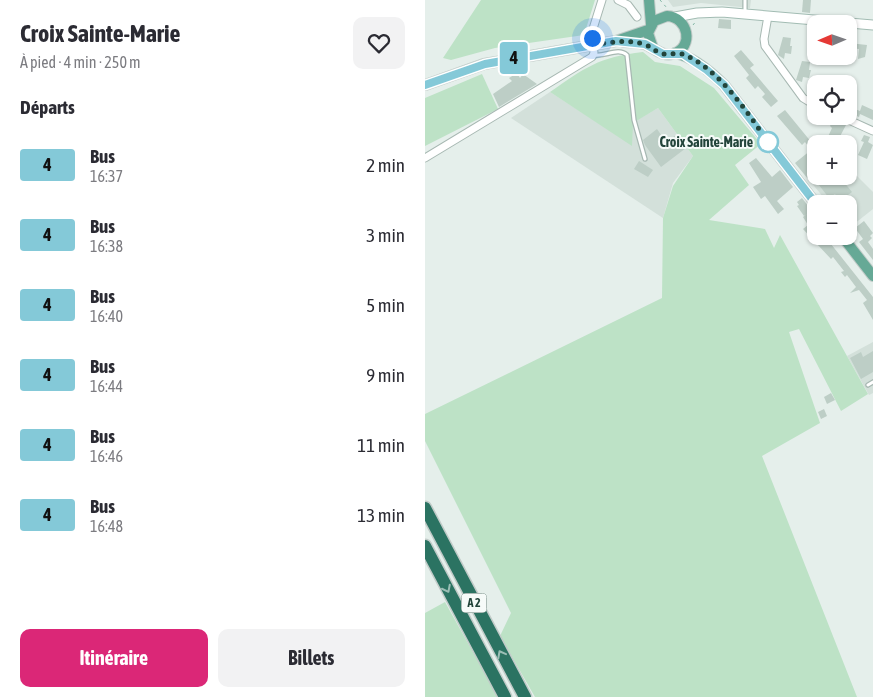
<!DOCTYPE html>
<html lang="fr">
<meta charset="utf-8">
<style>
:root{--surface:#fff;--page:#f2f2f3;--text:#2b2b33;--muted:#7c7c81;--accent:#db2777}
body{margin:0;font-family:"Asap Condensed",sans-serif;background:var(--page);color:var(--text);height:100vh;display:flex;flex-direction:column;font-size:19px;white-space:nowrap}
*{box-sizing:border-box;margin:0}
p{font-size:16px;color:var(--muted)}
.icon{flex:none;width:28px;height:28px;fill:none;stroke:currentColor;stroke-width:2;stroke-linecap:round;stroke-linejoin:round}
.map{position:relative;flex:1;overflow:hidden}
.panel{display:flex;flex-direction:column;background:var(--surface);width:425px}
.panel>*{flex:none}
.badge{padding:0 10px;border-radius:4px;font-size:18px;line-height:32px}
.needle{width:32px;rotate:268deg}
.tools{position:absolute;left:382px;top:15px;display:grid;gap:10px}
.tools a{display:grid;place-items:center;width:50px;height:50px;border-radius:10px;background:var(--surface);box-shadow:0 1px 4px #0004;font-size:25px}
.you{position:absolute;width:25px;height:25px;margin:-12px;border:4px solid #fff;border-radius:50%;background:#1a73e8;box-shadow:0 0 0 8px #1a73e833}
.map>.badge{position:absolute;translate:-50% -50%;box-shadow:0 0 0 2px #fff}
h2{padding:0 20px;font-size:19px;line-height:45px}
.round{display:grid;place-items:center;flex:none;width:52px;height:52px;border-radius:10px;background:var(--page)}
.overview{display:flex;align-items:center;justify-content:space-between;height:85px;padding:0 20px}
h1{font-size:24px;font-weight:700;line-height:38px}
.action{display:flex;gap:10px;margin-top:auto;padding:10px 20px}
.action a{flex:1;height:58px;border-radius:10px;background:var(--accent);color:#fff;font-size:20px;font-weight:700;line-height:58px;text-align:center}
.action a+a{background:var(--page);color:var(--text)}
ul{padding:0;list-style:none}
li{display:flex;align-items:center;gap:15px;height:70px;padding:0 20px}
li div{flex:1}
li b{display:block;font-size:19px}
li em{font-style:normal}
li .badge{min-width:55px;font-weight:700;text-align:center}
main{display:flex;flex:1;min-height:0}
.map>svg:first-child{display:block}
.built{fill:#d3e0da}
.green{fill:#bde2c6}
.building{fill:#bdcec6}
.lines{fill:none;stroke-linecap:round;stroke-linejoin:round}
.lane-casing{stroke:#a7b8b2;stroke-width:5.5}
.street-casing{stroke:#a7b8b2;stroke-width:9}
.secondary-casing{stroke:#a2bcb3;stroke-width:11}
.primary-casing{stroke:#c1cbc8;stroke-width:12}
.highway-casing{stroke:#c1cbc8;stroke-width:15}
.path{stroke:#83b6a5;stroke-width:1;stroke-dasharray:2.5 4;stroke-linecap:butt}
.lane{stroke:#fff;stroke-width:3}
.street{stroke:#fff;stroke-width:7}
.secondary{stroke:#fff;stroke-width:9}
.primary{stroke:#66a996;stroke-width:10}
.highway{stroke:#2b7362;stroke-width:12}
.oneway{stroke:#9bbeb5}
.line-casing{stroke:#fff;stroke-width:11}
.line{stroke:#84c9d8;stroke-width:8}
.walk{stroke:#22443a;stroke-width:5;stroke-dasharray:0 9}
.stop-dot{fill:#fff;stroke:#84c9d8;stroke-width:2.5}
.labels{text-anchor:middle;stroke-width:4;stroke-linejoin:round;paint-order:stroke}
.shield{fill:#f6fbf9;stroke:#627b73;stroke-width:1}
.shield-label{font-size:12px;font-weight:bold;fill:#22443a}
.stop-label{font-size:14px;font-weight:bold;fill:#22443a;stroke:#f6fbf9;text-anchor:end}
</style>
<main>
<section class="panel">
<div class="overview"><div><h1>Croix Sainte-Marie</h1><p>À pied · 4 min · 250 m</p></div><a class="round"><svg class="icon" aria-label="heart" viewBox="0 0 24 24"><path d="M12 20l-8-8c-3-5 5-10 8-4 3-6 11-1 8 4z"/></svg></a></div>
<h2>Départs</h2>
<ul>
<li><span class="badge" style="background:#84c9d8;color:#111">4</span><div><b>Bus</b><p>16:37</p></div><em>2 min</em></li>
<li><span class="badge" style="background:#84c9d8;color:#111">4</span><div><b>Bus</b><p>16:38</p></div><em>3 min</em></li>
<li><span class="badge" style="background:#84c9d8;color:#111">4</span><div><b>Bus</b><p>16:40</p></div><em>5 min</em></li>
<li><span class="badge" style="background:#84c9d8;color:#111">4</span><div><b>Bus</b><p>16:44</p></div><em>9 min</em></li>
<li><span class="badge" style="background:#84c9d8;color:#111">4</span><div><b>Bus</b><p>16:46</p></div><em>11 min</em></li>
<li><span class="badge" style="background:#84c9d8;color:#111">4</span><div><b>Bus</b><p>16:48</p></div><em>13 min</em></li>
</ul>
<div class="action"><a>Itinéraire</a><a>Billets</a></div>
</section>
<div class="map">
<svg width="448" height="697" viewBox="0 0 448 697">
<rect width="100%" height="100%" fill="#e5efeb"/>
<g class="built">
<polygon points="243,0 326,0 325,8 276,3 248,7"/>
<polygon points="125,92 207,145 207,123 233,108 268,156 248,183 238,218 86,118"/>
<polygon points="424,168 448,192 448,209 424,228 424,204 404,204 385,181 391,176 424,176"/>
<polygon points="448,342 448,393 444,395 422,356"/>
</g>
<g class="green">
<polygon points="56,0 170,0 159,35 70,48 26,60 18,58"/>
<path d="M218 52 230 62 255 66 289 88 336 144 310 165 324 185 284 220 340 229 349 248 355 235 443 394 416 411 374 329 364 332 395 423 337 456 432 697H110L75 636 86 613 0 441V414L237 298 238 218 248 186 268 156 233 108 208 123 207 146 125 92C160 68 173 57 218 52Z"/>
<polygon points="57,74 73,109 0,146 0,98"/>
<polygon points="20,602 73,697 0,697 0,613"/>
</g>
<g class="building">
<polygon points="378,0 386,0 385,13 377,12"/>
<polygon points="294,19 306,20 306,29 293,28"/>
<polygon points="358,37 366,38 365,46 367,46 366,54 360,53 359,59 353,55"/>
<polygon points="424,43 442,45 440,57 433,59 434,49 424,48"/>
<polygon points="316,50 329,65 325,68 353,101 346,107 337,97 340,94 333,86 330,89 321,78 324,75 309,56"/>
<polygon points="377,61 385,62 384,70 386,70 384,78 378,77 377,82 371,80"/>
<polygon points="92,73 95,78 98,74 112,84 74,107 68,94 87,81 84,78"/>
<polygon points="437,105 448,110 448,120 435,114 434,117 427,114 430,109 435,111"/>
<polygon points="360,110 387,143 391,142 391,157 390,154 384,158 391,167 391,176 414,176 427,192 415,201 410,194 404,198 387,176 383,179 370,163 386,150 380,142 377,145 352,116"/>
<polygon points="408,120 421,125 411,144 401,141 407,128 405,126"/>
<polygon points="232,129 241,142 251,135 261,148 236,167 220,145 218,140"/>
<polygon points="439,135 445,137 443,142 448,145 442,159 433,155 439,142 436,141"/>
<polygon points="331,158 347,177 355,170 368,187 352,201 359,209 353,214 340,196 336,199 328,187 336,182 324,163"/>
<polygon points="214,161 228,170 223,177 209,169"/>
<polygon points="377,198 387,211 379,216 372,206 374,205 372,202"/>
<polygon points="383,213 391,224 391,236 406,236 402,239 448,297 448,320 438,303 442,300 434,290 425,293 431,287 422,275 420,277 416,272 419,271 408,257 406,259 378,229 383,225 378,217"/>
<polygon points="439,221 448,233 445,236 447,238 443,242 448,249 448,260 434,242 438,239 430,228"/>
<polygon points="448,351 448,372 436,379 425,358 436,352 438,357"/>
<polygon points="406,393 410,400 402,404 399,397"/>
<polygon points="399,409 402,416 396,419 393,412"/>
</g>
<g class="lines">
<defs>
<g id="lane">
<polyline points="320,13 320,0"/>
<path d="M169 55C180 57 193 47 202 55L209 120 220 159"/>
<polyline points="443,385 448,382"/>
</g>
<g id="street">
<polyline points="193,0 203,5 212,17"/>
<polyline points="343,16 339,39 340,46 378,98 391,106"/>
<polyline points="415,116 448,131"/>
<polyline points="0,158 167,57 169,53 167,32 177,0"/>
</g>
<polyline id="secondary" points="250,17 272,13 297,12 448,25"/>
<g id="primary">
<polyline points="224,0 226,24"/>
<path d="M199 42C206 42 213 42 219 44 229 47 236 57 248 54 270 47 263 17 242 16L229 21 223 33 228 48"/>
<path d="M250 53C269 57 286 72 299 85L391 204"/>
<polyline points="0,85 59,64 191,41 223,30"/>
<polyline points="417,236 448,276"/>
</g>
<g id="highway">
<polyline points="0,508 100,697"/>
<polyline points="0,546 80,697"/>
</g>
</defs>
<use href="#lane" class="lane-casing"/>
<use href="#street" class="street-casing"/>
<use href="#secondary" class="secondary-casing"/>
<use href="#primary" class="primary-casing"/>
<use href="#highway" class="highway-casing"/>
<g class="path">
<polyline points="235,0 242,8"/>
<polyline points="268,25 272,20"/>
<polyline points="404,197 404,204"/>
</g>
<use href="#lane" class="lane"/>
<use href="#street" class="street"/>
<use href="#secondary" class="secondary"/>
<use href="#primary" class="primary"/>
<use href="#highway" class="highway"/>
</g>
<defs><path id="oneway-chevron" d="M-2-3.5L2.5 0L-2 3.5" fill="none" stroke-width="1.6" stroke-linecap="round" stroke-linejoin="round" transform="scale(1.25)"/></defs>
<g class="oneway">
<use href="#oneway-chevron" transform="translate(22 589) rotate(63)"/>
<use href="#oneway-chevron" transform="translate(76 654) rotate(-118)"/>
</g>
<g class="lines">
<defs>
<polyline id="line" points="0,85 60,64 191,41 220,44 238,54 258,54 282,70 299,85 391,204"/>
</defs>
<use href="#line" class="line-casing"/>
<use href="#line" class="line"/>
<path class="walk" d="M167 38 168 45C185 42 205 39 221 45 227 47 230 51 235 53 242 56 250 52 257 54 292 66 323 113 343 142"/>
</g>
<circle class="stop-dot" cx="343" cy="142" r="10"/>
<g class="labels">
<rect class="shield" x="36.5" y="593.5" width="25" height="19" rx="4"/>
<g class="shield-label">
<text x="49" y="607">A 2</text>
</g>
<g class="stop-label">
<text x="328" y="147">Croix Sainte-Marie</text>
</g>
</g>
</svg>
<div class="tools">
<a><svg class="needle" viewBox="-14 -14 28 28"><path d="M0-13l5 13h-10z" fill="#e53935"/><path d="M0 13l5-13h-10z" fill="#7c7c81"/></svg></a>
<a><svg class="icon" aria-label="locate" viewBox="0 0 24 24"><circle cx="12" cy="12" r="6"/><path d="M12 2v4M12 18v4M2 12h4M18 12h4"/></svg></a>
<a>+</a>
<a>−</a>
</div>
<div class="you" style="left:167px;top:38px"></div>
<b class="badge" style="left:89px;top:58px;background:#84c9d8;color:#111">4</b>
</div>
</main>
